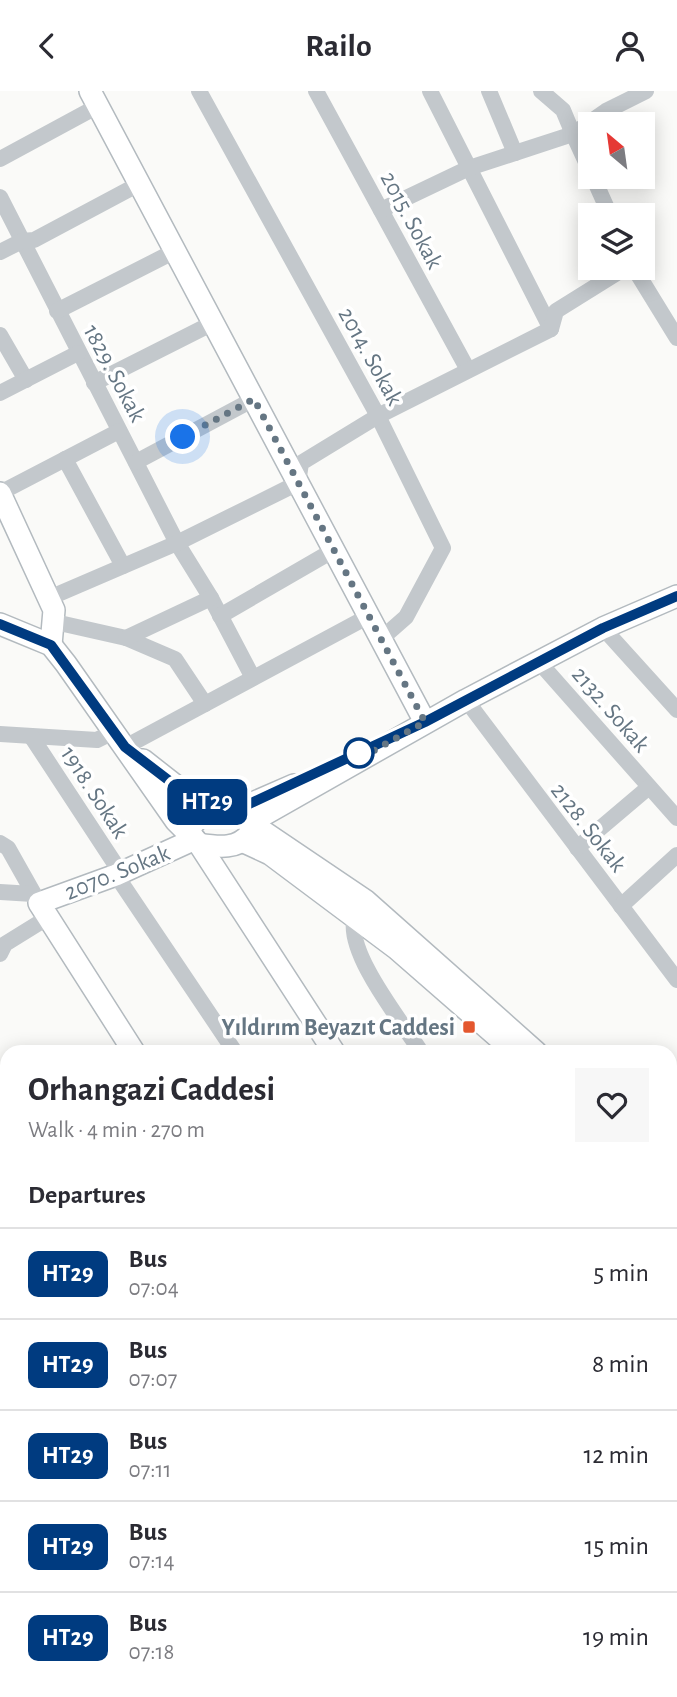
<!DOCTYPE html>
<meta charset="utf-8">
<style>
:root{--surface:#fff;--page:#f7f7f7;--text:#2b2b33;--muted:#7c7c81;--line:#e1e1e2}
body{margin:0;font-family:"Alegreya Sans",sans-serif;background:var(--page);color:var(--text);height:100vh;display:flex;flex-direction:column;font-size:26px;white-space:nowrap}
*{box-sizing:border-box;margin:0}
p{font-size:23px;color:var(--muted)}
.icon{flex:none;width:38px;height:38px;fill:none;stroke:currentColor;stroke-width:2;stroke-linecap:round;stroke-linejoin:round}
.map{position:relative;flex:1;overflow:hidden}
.drawer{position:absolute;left:0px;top:954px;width:677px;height:653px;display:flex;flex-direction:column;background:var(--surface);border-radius:21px 21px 0 0;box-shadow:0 4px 18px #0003}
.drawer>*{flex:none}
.badge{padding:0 14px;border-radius:10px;font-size:24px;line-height:46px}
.needle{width:46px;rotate:331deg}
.fabs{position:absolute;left:578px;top:21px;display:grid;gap:14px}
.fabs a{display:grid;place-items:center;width:77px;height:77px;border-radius:0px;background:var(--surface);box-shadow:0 4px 18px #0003;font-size:35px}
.you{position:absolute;width:35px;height:35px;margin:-18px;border:5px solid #fff;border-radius:50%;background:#1a73e8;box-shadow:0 0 0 10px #1a73e833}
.map>.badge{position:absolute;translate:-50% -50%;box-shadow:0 0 0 4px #fff}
h2{padding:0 28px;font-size:26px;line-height:63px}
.round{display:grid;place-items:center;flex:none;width:74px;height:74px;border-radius:0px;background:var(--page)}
.overview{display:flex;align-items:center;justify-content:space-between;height:119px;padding:0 28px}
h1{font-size:33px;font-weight:700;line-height:52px}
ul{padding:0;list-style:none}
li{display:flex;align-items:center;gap:21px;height:91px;padding:0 28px;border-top:2px solid var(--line)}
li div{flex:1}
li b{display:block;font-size:26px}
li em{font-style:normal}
li .badge{min-width:77px;font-weight:700;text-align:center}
header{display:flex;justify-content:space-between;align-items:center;height:91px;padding:0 28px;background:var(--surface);font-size:32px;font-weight:700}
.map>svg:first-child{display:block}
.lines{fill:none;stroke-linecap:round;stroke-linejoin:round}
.secondary-casing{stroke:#b3babf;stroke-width:24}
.street{stroke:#c3c8cc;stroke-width:16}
.secondary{stroke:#fff;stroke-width:21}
.line-casing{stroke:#fff;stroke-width:16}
.line{stroke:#003b80;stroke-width:10}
.walk{stroke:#657683;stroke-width:7;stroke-dasharray:0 12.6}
.stop-dot{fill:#fff;stroke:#003b80;stroke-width:3.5}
.poi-dot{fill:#e4572e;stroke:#fff;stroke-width:2.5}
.labels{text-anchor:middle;stroke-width:7;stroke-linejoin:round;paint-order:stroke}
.street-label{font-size:24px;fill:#657683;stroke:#fff}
.poi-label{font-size:24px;font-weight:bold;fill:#657683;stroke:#fff;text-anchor:end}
</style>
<header><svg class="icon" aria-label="back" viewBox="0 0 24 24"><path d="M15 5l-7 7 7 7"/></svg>Railo<svg class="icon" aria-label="person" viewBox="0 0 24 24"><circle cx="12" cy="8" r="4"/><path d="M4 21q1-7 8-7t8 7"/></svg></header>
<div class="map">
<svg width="677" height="1606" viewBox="0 0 677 1606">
<rect width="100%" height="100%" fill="#fafaf8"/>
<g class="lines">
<defs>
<g id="secondary">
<polyline points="90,0 425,631"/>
<polyline points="0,402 54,519 51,554"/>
<polyline points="0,533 51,554 66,573 176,730 199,753 334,961"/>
<polyline points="143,669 180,698 226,718"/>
<polyline points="234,720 294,694"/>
<polyline points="251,731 466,609 603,537 677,505"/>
<polyline points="252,733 366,810 536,961"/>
<path d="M191 743V735C204 718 229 714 249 724L251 741C239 759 218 756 199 753"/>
<polyline points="242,750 270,763 397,858 515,961"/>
<polyline points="134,961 39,812 116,784 195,748"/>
<polyline points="670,1127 677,1136"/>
<polyline points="670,1150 677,1159"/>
<polyline points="0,1382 7,1377"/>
<polyline points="0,1404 7,1399"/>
<polyline points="670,1506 677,1519"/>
<polyline points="515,1600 518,1606"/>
</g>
</defs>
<use href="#secondary" class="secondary-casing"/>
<g class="street">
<polyline points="199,0 378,325 443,457 406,526 381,548"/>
<polyline points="316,0 468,279"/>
<polyline points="430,0 551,238"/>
<polyline points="489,0 515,62"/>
<polyline points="541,0 563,19 573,43 606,20 646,0"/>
<polyline points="0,68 98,15"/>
<polyline points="593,86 610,124"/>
<polyline points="0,106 177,452 211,507 253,587"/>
<polyline points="381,119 469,77 573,43 590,80"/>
<polyline points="0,161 22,150 34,149 139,93"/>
<polyline points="634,177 677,247"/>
<polyline points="57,220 175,160"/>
<polyline points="0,244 26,289"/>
<polyline points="94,292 213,232"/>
<polyline points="0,302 78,262"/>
<polyline points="65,368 123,475"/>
<polyline points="136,371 254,308"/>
<polyline points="0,402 119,340"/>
<polyline points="49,507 177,452 298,392 301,372 378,325 551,238 556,220 625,177"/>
<polyline points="220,525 334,459"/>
<polyline points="55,531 126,547 175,568 205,613"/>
<polyline points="603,537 677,619"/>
<polyline points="126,547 211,507"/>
<polyline points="539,571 677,727"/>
<polyline points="466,609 677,889"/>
<polyline points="0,643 97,649 113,641"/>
<polyline points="31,645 121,782"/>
<polyline points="125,656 369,525"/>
<polyline points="0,752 8,757 39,812"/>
<polyline points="577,757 649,696"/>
<polyline points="116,784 235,961"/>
<polyline points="0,801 33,803"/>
<polyline points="621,815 677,764"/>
<path d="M355 826C344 860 402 931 421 961"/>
<polyline points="0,863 5,853 47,827"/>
<polyline points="0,1046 7,1056"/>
<polyline points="0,1196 7,1206"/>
<polyline points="670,1293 677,1288"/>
<polyline points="0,1331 7,1341"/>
<polyline points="670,1341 677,1351"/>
<polyline points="0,1467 7,1478"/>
<polyline points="85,1600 89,1606"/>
<polyline points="174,1600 179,1606"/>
<polyline points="275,1600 282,1606"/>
<polyline points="111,1606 124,1600"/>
<polyline points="356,1606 380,1600"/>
</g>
<use href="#secondary" class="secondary"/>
</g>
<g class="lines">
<defs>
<polyline id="line" points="0,533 51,554 125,656 180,698 234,720 425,631 603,537 677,505"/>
</defs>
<use href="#line" class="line-casing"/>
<use href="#line" class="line"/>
<polyline class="walk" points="183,346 254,308 425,631 364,665 359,662"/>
</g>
<circle class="stop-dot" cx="359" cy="662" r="14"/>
<rect class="poi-dot" x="462" y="929" width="14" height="14" rx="3.5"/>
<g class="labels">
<g class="street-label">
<text transform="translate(412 129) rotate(62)" y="8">2015. Sokak</text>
<text transform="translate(371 265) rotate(61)" y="8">2014. Sokak</text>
<text transform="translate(115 282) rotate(62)" y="8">1829. Sokak</text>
<text transform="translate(611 618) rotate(49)" y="8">2132. Sokak</text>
<text transform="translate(95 701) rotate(57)" y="8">1918. Sokak</text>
<text transform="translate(589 736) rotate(52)" y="8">2128. Sokak</text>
<text transform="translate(117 781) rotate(-22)" y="8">2070. Sokak</text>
</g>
<g class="poi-label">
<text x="455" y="944">Yıldırım Beyazıt Caddesi</text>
</g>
</g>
</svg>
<div class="fabs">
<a><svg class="needle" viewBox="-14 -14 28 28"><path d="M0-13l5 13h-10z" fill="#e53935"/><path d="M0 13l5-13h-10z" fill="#7c7c81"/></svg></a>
<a><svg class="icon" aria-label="layers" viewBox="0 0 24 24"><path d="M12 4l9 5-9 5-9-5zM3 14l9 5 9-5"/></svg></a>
</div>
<div class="you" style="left:183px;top:346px"></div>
<b class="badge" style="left:207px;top:711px;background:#003b80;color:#fff">HT29</b>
<section class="drawer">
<div class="overview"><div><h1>Orhangazi Caddesi</h1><p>Walk · 4 min · 270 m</p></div><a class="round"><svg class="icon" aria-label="heart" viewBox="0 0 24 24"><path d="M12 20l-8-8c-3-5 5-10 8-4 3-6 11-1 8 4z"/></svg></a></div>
<h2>Departures</h2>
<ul>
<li><span class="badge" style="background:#003b80;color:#fff">HT29</span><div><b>Bus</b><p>07:04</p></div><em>5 min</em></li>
<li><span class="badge" style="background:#003b80;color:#fff">HT29</span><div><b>Bus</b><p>07:07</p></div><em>8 min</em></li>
<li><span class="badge" style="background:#003b80;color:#fff">HT29</span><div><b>Bus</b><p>07:11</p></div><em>12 min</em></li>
<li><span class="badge" style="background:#003b80;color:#fff">HT29</span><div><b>Bus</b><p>07:14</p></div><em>15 min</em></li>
<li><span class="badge" style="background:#003b80;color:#fff">HT29</span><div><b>Bus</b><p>07:18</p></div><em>19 min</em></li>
</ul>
</section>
</div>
